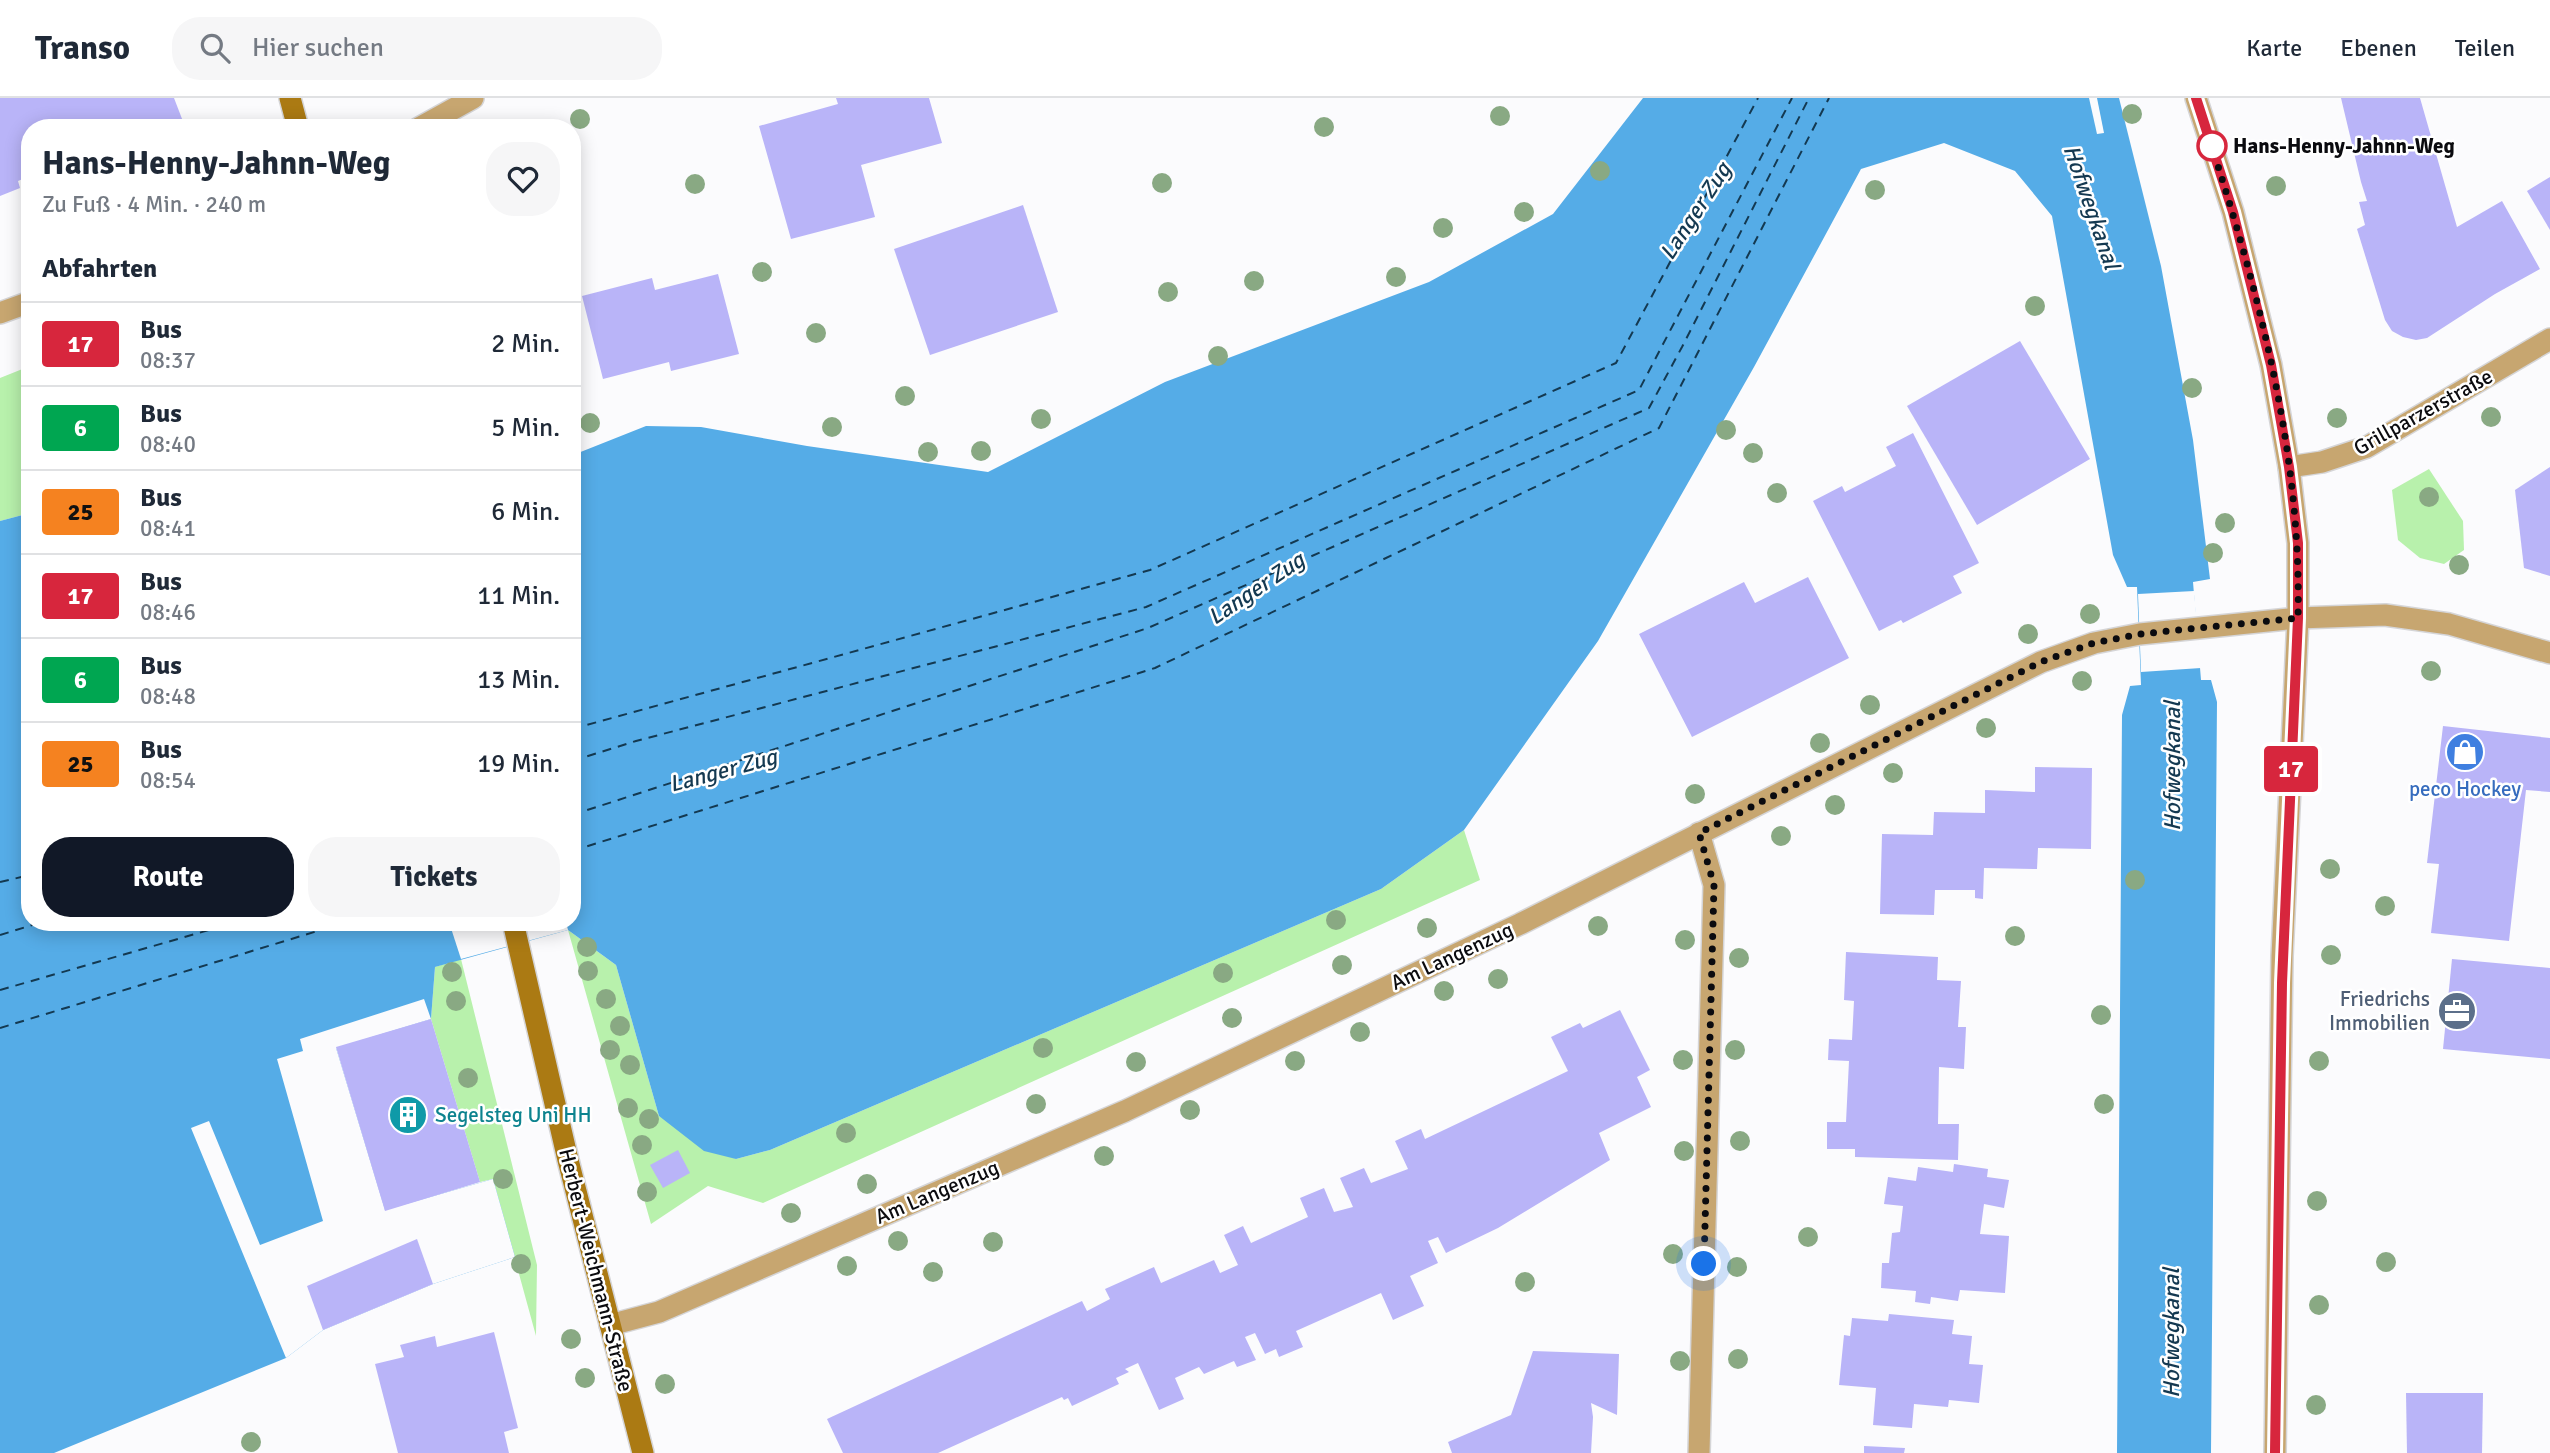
<!DOCTYPE html>
<html lang="de">
<meta charset="utf-8">
<style>
:root{--surface:#fff;--page:#f6f6f7;--text:#1f2937;--muted:#747a83;--line:#e0e1e3;--accent:#111827}
body{margin:0;font-family:Signika,sans-serif;background:var(--page);color:var(--text);height:100vh;display:flex;flex-direction:column;font-size:26px;white-space:nowrap}
*{box-sizing:border-box;margin:0}
p{font-size:23px;color:var(--muted)}
.icon{flex:none;width:38px;height:38px;fill:none;stroke:currentColor;stroke-width:2;stroke-linecap:round;stroke-linejoin:round}
.map{position:relative;flex:1;overflow:hidden}
.side{position:absolute;left:21px;top:21px;width:560px;height:812px;display:flex;flex-direction:column;background:var(--surface);border-radius:28px;box-shadow:0 4px 18px #0003}
.side>*{flex:none}
.badge{padding:0 14px;border-radius:5px;font-size:24px;line-height:46px}
.you{position:absolute;width:35px;height:35px;margin:-18px;border:5px solid #fff;border-radius:50%;background:#1a73e8;box-shadow:0 0 0 10px #1a73e833}
.map>.badge{position:absolute;translate:-50% -50%;box-shadow:0 0 0 4px #fff}
h2{padding:0 21px;font-size:26px;line-height:63px}
.round{display:grid;place-items:center;flex:none;width:74px;height:74px;border-radius:28px;background:var(--page)}
.headline{display:flex;align-items:center;justify-content:space-between;height:119px;padding:0 21px}
h1{font-size:33px;font-weight:700;line-height:52px}
.button{display:flex;gap:14px;margin-top:auto;padding:14px 21px}
.button a{flex:1;height:80px;border-radius:28px;background:var(--accent);color:#fff;font-size:28px;font-weight:700;line-height:80px;text-align:center}
.button a+a{background:var(--page);color:var(--text)}
ul{padding:0;list-style:none}
li{display:flex;align-items:center;gap:21px;height:84px;padding:0 21px;border-top:2px solid var(--line)}
li div{flex:1}
li b{display:block;font-size:26px}
li em{font-style:normal}
li .badge{min-width:77px;font-weight:700;text-align:center}
header{display:flex;align-items:center;gap:42px;box-sizing:border-box;height:98px;padding:0 35px;background:var(--surface);border-bottom:2px solid var(--line)}
header strong{font-size:33px}
nav{display:flex;gap:38px;margin-inline-start:auto;font-size:24px}
.search{width:490px;height:63px;background:var(--page);display:flex;align-items:center;gap:18px;box-sizing:border-box;padding:0 24px;border-radius:28px;color:var(--muted);font-size:26px}
.map>svg:first-child{display:block}
.green{fill:#b8f1ac}
.water{fill:#55ace7}
.pier{fill:#fbfbfd}
.lines{fill:none;stroke-linecap:round;stroke-linejoin:round}
.ferry{stroke:#143951;stroke-width:2;stroke-dasharray:9 7;stroke-linecap:butt}
.building{fill:#b9b4f8}
.minor-casing{stroke:#d5d5d7;stroke-width:24}
.tertiary-casing{stroke:#d5d5d7;stroke-width:24}
.secondary-casing{stroke:#d5d5d7;stroke-width:24}
.minor{stroke:#c7a670;stroke-width:21}
.tertiary{stroke:#c7a670;stroke-width:21}
.secondary{stroke:#ab7a13;stroke-width:21}
.tree{fill:#89a983}
.line-casing{stroke:#fff;stroke-width:16}
.line{stroke:#d7263d;stroke-width:10}
.walk{stroke:#0b0b0f;stroke-width:7;stroke-dasharray:0 12.6}
.stop-dot{fill:#fff;stroke:#d7263d;stroke-width:3.5}
.labels{text-anchor:middle;stroke-width:5;stroke-linejoin:round;paint-order:stroke}
.stop-label{font-size:21px;font-weight:bold;fill:#0b0b0f;stroke:#fff;text-anchor:start}
.street-label{font-size:21px;fill:#0b0b0f;stroke:#fff}
.shop-label{font-size:21px;fill:#366cbe;stroke:#fff}
.service-label{font-size:21px;fill:#4e5e75;stroke:#fff;text-anchor:end}
.culture-label{font-size:21px;fill:#0d838f;stroke:#fff;text-anchor:start}
.water-label{font-size:23px;font-style:italic;fill:#143951;stroke:#fff}
</style>
<header>
<strong>Transo</strong>
<div class="search"><svg class="icon" aria-label="search" viewBox="0 0 24 24"><circle cx="10" cy="10" r="6"/><path d="M15 15l6 6"/></svg>Hier suchen</div>
<nav><a>Karte</a><a>Ebenen</a><a>Teilen</a></nav>
</header>
<div class="map">
<svg width="2550" height="1355" viewBox="0 0 2550 1355">
<rect width="100%" height="100%" fill="#fbfbfd"/>
<g class="green">
<polygon points="30,268 30,415 0,423 0,280"/>
<polygon points="2429,371 2463,423 2464,452 2444,466 2420,460 2398,442 2392,392"/>
<polygon points="1464,732 1480,782 763,1105 708,1088 651,1126 568,832 616,867 659,1018 736,1061 770,1052 1381,791"/>
<polygon points="461,861 537,1167 536,1238 493,1081 480,1084 431,921 435,869"/>
</g>
<polygon class="water" points="1643,0 2119,0 2161,168 2193,342 2210,481 2193,484 2201,582 2211,582 2217,604 2211,1355 2117,1355 2122,617 2130,588 2141,587 2137,489 2127,489 2113,457 2052,118 2015,73 1944,45 1861,71 1754,269 1598,543 1464,732 1381,791 770,1052 736,1061 704,1053 659,1018 616,867 568,832 435,869 431,921 336,950 385,1112 493,1081 515,1159 433,1186 323,1232 286,1260 54,1355 0,1355 0,423 30,415 30,824 572,824 573,357 646,328 701,329 807,348 988,374 1165,284 1429,184 1553,116"/>
<g class="pier">
<polygon points="2089,0 2097,0 2104,35 2097,36"/>
<polygon points="2194,493 2201,570 2141,574 2138,496"/>
<polygon points="449,824 566,824 568,832 461,861"/>
<polygon points="424,901 431,921 336,950 385,1112 493,1081 515,1159 433,1186 323,1232 286,1260 191,1030 209,1023 260,1147 323,1123 277,961 303,953 300,941"/>
</g>
<g class="lines">
<g class="ferry">
<polyline points="572,631 1150,472 1616,265 1758,0"/>
<polyline points="572,663 636,643 1146,509 1639,292 1792,0"/>
<polyline points="572,717 1148,530 1649,310 1682,249 1809,0"/>
<polyline points="572,753 1155,570 1659,330 1829,0"/>
<polyline points="0,784 30,777"/>
<polyline points="0,837 42,824"/>
<polyline points="0,892 237,824"/>
<polyline points="0,930 347,824"/>
</g>
</g>
<g class="building">
<polygon points="0,0 174,0 184,26 175,30 30,30 30,78 18,83 20,90 0,98"/>
<polygon points="836,0 929,0 942,45 861,67 875,119 791,141 759,28 838,6"/>
<polygon points="2341,0 2420,0 2457,129 2502,103 2540,171 2495,196 2427,240 2416,242 2403,239 2392,233 2385,222 2357,131 2365,127 2359,104 2367,103 2361,84"/>
<polygon points="2550,79 2550,132 2527,93"/>
<polygon points="1023,107 1058,214 930,257 894,151"/>
<polygon points="718,176 739,256 671,273 669,264 603,281 582,198 652,180 655,192"/>
<polygon points="2020,243 2090,361 1977,427 1907,308"/>
<polygon points="1913,335 1979,465 1953,478 1962,495 1903,525 1901,522 1879,533 1813,403 1842,388 1845,394 1896,368 1886,349"/>
<polygon points="2550,369 2550,478 2524,470 2515,392"/>
<polygon points="1808,479 1849,560 1692,639 1639,536 1744,484 1755,505"/>
<polygon points="2443,628 2550,640 2550,694 2526,692 2509,843 2431,835 2439,766 2427,765"/>
<polygon points="2035,669 2092,670 2091,751 2038,750 2037,771 1984,770 1983,801 1975,800 1975,792 1935,792 1934,817 1880,816 1882,736 1933,737 1934,714 1985,715 1985,692 2035,694"/>
<polygon points="1846,854 1938,859 1937,882 1961,883 1958,929 1966,929 1964,971 1939,969 1938,1026 1959,1026 1958,1062 1855,1059 1855,1051 1827,1051 1827,1024 1846,1024 1849,963 1828,962 1829,941 1852,942 1854,903 1844,902"/>
<polygon points="2452,861 2550,870 2550,961 2443,951"/>
<polygon points="1620,912 1650,972 1637,979 1651,1009 1599,1035 1610,1062 1498,1130 1446,1155 1438,1139 1428,1143 1438,1165 1410,1178 1424,1208 1393,1222 1381,1195 1296,1233 1303,1249 1279,1259 1276,1251 1265,1256 1255,1235 1245,1239 1256,1262 1237,1269 1234,1263 1204,1276 1199,1269 1175,1280 1184,1301 1159,1312 1138,1265 1125,1271 1129,1274 1116,1280 1119,1286 1072,1308 1068,1300 1064,1302 1062,1299 938,1355 843,1355 827,1321 1082,1203 1087,1213 1110,1201 1105,1191 1154,1169 1161,1185 1214,1162 1220,1175 1238,1167 1224,1137 1243,1128 1251,1145 1308,1119 1300,1100 1324,1090 1334,1114 1353,1109 1340,1080 1364,1070 1371,1085 1408,1071 1395,1043 1421,1031 1425,1041 1568,973 1551,939 1580,925 1583,930"/>
<polygon points="431,921 480,1084 385,1113 336,949"/>
<polygon points="678,1052 690,1075 663,1090 650,1067"/>
<polygon points="1954,1066 1988,1071 1987,1079 2009,1082 2004,1110 1984,1106 1980,1136 2009,1138 2005,1195 1960,1192 1958,1203 1931,1199 1930,1206 1915,1204 1916,1193 1881,1190 1882,1165 1889,1165 1892,1135 1900,1134 1903,1108 1884,1106 1888,1079 1916,1083 1918,1069 1953,1074"/>
<polygon points="417,1141 433,1186 323,1232 307,1188"/>
<polygon points="1889,1216 1954,1222 1952,1236 1972,1238 1969,1266 1983,1267 1979,1305 1949,1302 1948,1309 1914,1306 1912,1330 1873,1327 1876,1290 1839,1287 1844,1237 1850,1238 1852,1220 1888,1223"/>
<polygon points="494,1234 518,1330 504,1334 509,1355 398,1355 375,1266 404,1259 400,1247 435,1238 437,1249"/>
<polygon points="1533,1253 1619,1256 1617,1317 1591,1305 1593,1319 1591,1355 1452,1355 1448,1344 1511,1317"/>
<polygon points="2406,1295 2483,1295 2482,1355 2407,1355"/>
<polygon points="1864,1348 1905,1350 1904,1355 1864,1355"/>
</g>
<g class="lines">
<defs>
<g id="minor">
<polyline points="419,30 473,0"/>
<polyline points="0,215 30,204"/>
<polyline points="2289,369 2322,364 2367,349 2550,241"/>
<polyline points="1699,735 1714,787 1699,1355"/>
<polyline points="610,1227 659,1214 1125,1013 1520,826 2041,564 2094,545 2140,536 2298,520"/>
</g>
<g id="tertiary">
<polyline points="2196,0 2233,114 2271,267 2289,369 2298,445 2298,520 2282,858 2275,1355"/>
<polyline points="2298,520 2385,517 2449,526 2550,555"/>
</g>
<g id="secondary">
<polyline points="290,0 298,30"/>
<polyline points="513,824 568,1062 643,1355"/>
</g>
</defs>
<use href="#minor" class="minor-casing"/>
<use href="#tertiary" class="tertiary-casing"/>
<use href="#secondary" class="secondary-casing"/>
<use href="#minor" class="minor"/>
<use href="#tertiary" class="tertiary"/>
<use href="#secondary" class="secondary"/>
</g>
<g class="tree">
<circle cx="2132" cy="16" r="10"/>
<circle cx="1500" cy="18" r="10"/>
<circle cx="580" cy="21" r="10"/>
<circle cx="1324" cy="29" r="10"/>
<circle cx="1600" cy="73" r="10"/>
<circle cx="1162" cy="85" r="10"/>
<circle cx="695" cy="86" r="10"/>
<circle cx="2276" cy="88" r="10"/>
<circle cx="1875" cy="92" r="10"/>
<circle cx="1524" cy="114" r="10"/>
<circle cx="1443" cy="130" r="10"/>
<circle cx="762" cy="174" r="10"/>
<circle cx="1396" cy="179" r="10"/>
<circle cx="1254" cy="183" r="10"/>
<circle cx="1168" cy="194" r="10"/>
<circle cx="2035" cy="208" r="10"/>
<circle cx="816" cy="235" r="10"/>
<circle cx="1218" cy="258" r="10"/>
<circle cx="2192" cy="290" r="10"/>
<circle cx="905" cy="298" r="10"/>
<circle cx="2491" cy="319" r="10"/>
<circle cx="2337" cy="320" r="10"/>
<circle cx="1041" cy="321" r="10"/>
<circle cx="590" cy="325" r="10"/>
<circle cx="832" cy="329" r="10"/>
<circle cx="1726" cy="332" r="10"/>
<circle cx="981" cy="353" r="10"/>
<circle cx="928" cy="354" r="10"/>
<circle cx="1753" cy="355" r="10"/>
<circle cx="1777" cy="395" r="10"/>
<circle cx="2429" cy="399" r="10"/>
<circle cx="2225" cy="425" r="10"/>
<circle cx="2213" cy="455" r="10"/>
<circle cx="2459" cy="467" r="10"/>
<circle cx="2090" cy="516" r="10"/>
<circle cx="2028" cy="536" r="10"/>
<circle cx="2431" cy="573" r="10"/>
<circle cx="2082" cy="583" r="10"/>
<circle cx="1870" cy="607" r="10"/>
<circle cx="1986" cy="630" r="10"/>
<circle cx="1820" cy="645" r="10"/>
<circle cx="1893" cy="675" r="10"/>
<circle cx="1695" cy="696" r="10"/>
<circle cx="1835" cy="707" r="10"/>
<circle cx="1781" cy="738" r="10"/>
<circle cx="2330" cy="771" r="10"/>
<circle cx="2135" cy="782" r="10"/>
<circle cx="2385" cy="808" r="10"/>
<circle cx="1336" cy="822" r="10"/>
<circle cx="1598" cy="828" r="10"/>
<circle cx="1427" cy="830" r="10"/>
<circle cx="2015" cy="838" r="10"/>
<circle cx="1685" cy="842" r="10"/>
<circle cx="587" cy="849" r="10"/>
<circle cx="2331" cy="857" r="10"/>
<circle cx="1739" cy="860" r="10"/>
<circle cx="1342" cy="867" r="10"/>
<circle cx="588" cy="873" r="10"/>
<circle cx="452" cy="874" r="10"/>
<circle cx="1223" cy="875" r="10"/>
<circle cx="1498" cy="881" r="10"/>
<circle cx="1444" cy="893" r="10"/>
<circle cx="606" cy="901" r="10"/>
<circle cx="456" cy="903" r="10"/>
<circle cx="2101" cy="917" r="10"/>
<circle cx="1232" cy="920" r="10"/>
<circle cx="620" cy="928" r="10"/>
<circle cx="1360" cy="934" r="10"/>
<circle cx="1043" cy="950" r="10"/>
<circle cx="610" cy="952" r="10"/>
<circle cx="1735" cy="952" r="10"/>
<circle cx="1683" cy="962" r="10"/>
<circle cx="1295" cy="963" r="10"/>
<circle cx="2319" cy="963" r="10"/>
<circle cx="1136" cy="964" r="10"/>
<circle cx="630" cy="967" r="10"/>
<circle cx="468" cy="980" r="10"/>
<circle cx="1036" cy="1006" r="10"/>
<circle cx="2104" cy="1006" r="10"/>
<circle cx="628" cy="1010" r="10"/>
<circle cx="1190" cy="1012" r="10"/>
<circle cx="649" cy="1021" r="10"/>
<circle cx="846" cy="1035" r="10"/>
<circle cx="1740" cy="1043" r="10"/>
<circle cx="642" cy="1047" r="10"/>
<circle cx="1684" cy="1053" r="10"/>
<circle cx="1104" cy="1058" r="10"/>
<circle cx="503" cy="1081" r="10"/>
<circle cx="867" cy="1086" r="10"/>
<circle cx="647" cy="1094" r="10"/>
<circle cx="2317" cy="1103" r="10"/>
<circle cx="791" cy="1115" r="10"/>
<circle cx="1808" cy="1139" r="10"/>
<circle cx="898" cy="1143" r="10"/>
<circle cx="993" cy="1144" r="10"/>
<circle cx="1673" cy="1156" r="10"/>
<circle cx="2386" cy="1164" r="10"/>
<circle cx="521" cy="1166" r="10"/>
<circle cx="847" cy="1168" r="10"/>
<circle cx="1737" cy="1169" r="10"/>
<circle cx="933" cy="1174" r="10"/>
<circle cx="1525" cy="1184" r="10"/>
<circle cx="2319" cy="1207" r="10"/>
<circle cx="571" cy="1241" r="10"/>
<circle cx="1738" cy="1261" r="10"/>
<circle cx="1680" cy="1263" r="10"/>
<circle cx="585" cy="1280" r="10"/>
<circle cx="665" cy="1286" r="10"/>
<circle cx="2316" cy="1307" r="10"/>
<circle cx="251" cy="1344" r="10"/>
</g>
<g class="lines">
<defs>
<polyline id="line" points="2196,0 2233,114 2271,267 2289,369 2298,445 2298,520 2282,885 2275,1355"/>
</defs>
<use href="#line" class="line-casing"/>
<use href="#line" class="line"/>
<path class="walk" d="M1704 1166 1714 787 1699 735 2041 564 2094 545 2140 536 2298 520C2302 359 2260 198 2211 46L2212 48"/>
</g>
<defs>
<symbol id="shop-disc" viewBox="-11 -11 22 22"><circle r="9.5" fill="#3f7fe0" stroke="#fff"/><path d="M-5-2.5h2.3a2.7 3.5 0 0 1 5.4 0H5L5.5 6h-11ZM-1.5-2.5h3a1.5 2.3 0 0 0-3 0Z" fill="#fff"/></symbol>
<symbol id="office-disc" viewBox="-11 -11 22 22"><circle r="9.5" fill="#5c6f8a" stroke="#fff"/><path d="M-6-3h4V-5.5h4V-3h4V5H-6ZM-1-4.5V-3h2v-1.5ZM-6 0V1H6V0Z" fill="#fff"/></symbol>
<symbol id="building-disc" viewBox="-11 -11 22 22"><circle r="9.5" fill="#0f9aa8" stroke="#fff"/><path d="M-4-6H4V6H1V3H-1V6H-4ZM-2.5-4.3h1.7v1.8h-1.7ZM.8-4.3h1.7v1.8H.8ZM-2.5-1h1.7V.8h-1.7ZM.8-1h1.7V.8H.8Z" fill="#fff"/></symbol>
</defs>
<g fill-rule="evenodd">
<use href="#shop-disc" x="2443" y="632" width="44" height="44"/>
<use href="#office-disc" x="2435" y="891" width="44" height="44"/>
<use href="#building-disc" x="386" y="995" width="44" height="44"/>
</g>
<circle class="stop-dot" cx="2212" cy="48" r="14"/>
<g class="labels">
<g class="stop-label">
<text x="2233" y="55">Hans-Henny-Jahnn-Weg</text>
</g>
<g class="street-label">
<text transform="translate(2423 314) rotate(-29)" y="7">Grillparzerstraße</text>
<text transform="translate(1452 858) rotate(-25)" y="7">Am Langenzug</text>
<text transform="translate(937 1094) rotate(-23)" y="7">Am Langenzug</text>
<text transform="translate(596 1172) rotate(76)" y="7">Herbert-Weichmann-Straße</text>
</g>
<g class="shop-label">
<text x="2465" y="698">peco Hockey</text>
</g>
<g class="service-label">
<text x="2430" y="908">Friedrichs<tspan x="2430" dy="24">Immobilien</tspan></text>
</g>
<g class="culture-label">
<text x="435" y="1024">Segelsteg Uni HH</text>
</g>
<g class="water-label">
<text transform="translate(2092 109) rotate(71)" y="8">Hofwegkanal</text>
<text transform="translate(1695 113) rotate(-57)" y="8">Langer Zug</text>
<text transform="translate(1256 490) rotate(-34)" y="8">Langer Zug</text>
<text transform="translate(2172 668) rotate(-90)" y="8">Hofwegkanal</text>
<text transform="translate(723 672) rotate(-15)" y="8">Langer Zug</text>
<text transform="translate(2171 1235) rotate(-90)" y="8">Hofwegkanal</text>
</g>
</g>
</svg>
<div class="you" style="left:1704px;top:1166px"></div>
<b class="badge" style="left:2291px;top:671px;background:#d7263d;color:#fff">17</b>
<section class="side">
<div class="headline"><div><h1>Hans-Henny-Jahnn-Weg</h1><p>Zu Fuß · 4 Min. · 240 m</p></div><a class="round"><svg class="icon" aria-label="heart" viewBox="0 0 24 24"><path d="M12 20l-8-8c-3-5 5-10 8-4 3-6 11-1 8 4z"/></svg></a></div>
<h2>Abfahrten</h2>
<ul>
<li><span class="badge" style="background:#d7263d;color:#fff">17</span><div><b>Bus</b><p>08:37</p></div><em>2 Min.</em></li>
<li><span class="badge" style="background:#00a651;color:#fff">6</span><div><b>Bus</b><p>08:40</p></div><em>5 Min.</em></li>
<li><span class="badge" style="background:#f58220;color:#111">25</span><div><b>Bus</b><p>08:41</p></div><em>6 Min.</em></li>
<li><span class="badge" style="background:#d7263d;color:#fff">17</span><div><b>Bus</b><p>08:46</p></div><em>11 Min.</em></li>
<li><span class="badge" style="background:#00a651;color:#fff">6</span><div><b>Bus</b><p>08:48</p></div><em>13 Min.</em></li>
<li><span class="badge" style="background:#f58220;color:#111">25</span><div><b>Bus</b><p>08:54</p></div><em>19 Min.</em></li>
</ul>
<div class="button"><a>Route</a><a>Tickets</a></div>
</section>
</div>
